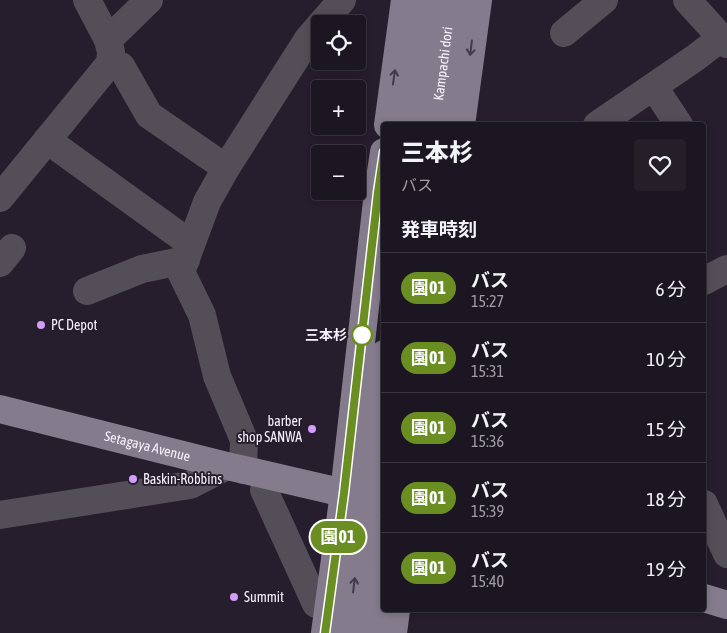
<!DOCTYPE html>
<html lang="ja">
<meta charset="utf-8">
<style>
:root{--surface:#1c1622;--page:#251f2a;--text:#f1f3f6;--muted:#a09fa5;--line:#3a3540}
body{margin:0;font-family:"Asap Condensed","Noto Sans JP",sans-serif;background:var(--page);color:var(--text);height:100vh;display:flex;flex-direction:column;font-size:19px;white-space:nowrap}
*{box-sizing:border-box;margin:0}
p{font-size:16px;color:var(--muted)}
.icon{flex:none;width:28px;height:28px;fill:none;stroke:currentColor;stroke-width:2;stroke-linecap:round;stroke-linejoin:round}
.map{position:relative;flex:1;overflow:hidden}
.panel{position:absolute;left:381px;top:122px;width:325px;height:490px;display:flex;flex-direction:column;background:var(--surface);border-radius:5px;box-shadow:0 2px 8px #0003,0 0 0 1px var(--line)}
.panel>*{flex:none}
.badge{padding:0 10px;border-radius:16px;font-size:18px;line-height:32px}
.buttons{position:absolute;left:311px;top:15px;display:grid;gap:10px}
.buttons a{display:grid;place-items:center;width:55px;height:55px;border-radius:5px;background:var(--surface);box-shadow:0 2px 8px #0003,0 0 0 1px var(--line);font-size:25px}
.map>.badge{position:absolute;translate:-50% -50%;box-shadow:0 0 0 2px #fff}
h2{padding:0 20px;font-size:19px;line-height:45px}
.round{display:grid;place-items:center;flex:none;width:52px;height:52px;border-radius:5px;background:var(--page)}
.headline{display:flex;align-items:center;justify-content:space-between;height:85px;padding:0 20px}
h1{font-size:24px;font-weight:800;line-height:38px}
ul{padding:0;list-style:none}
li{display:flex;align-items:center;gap:15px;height:70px;padding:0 20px;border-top:1px solid var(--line)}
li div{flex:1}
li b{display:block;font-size:19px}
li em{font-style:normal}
li .badge{min-width:55px;font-weight:700;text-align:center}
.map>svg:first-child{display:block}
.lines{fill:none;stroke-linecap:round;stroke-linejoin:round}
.minor{stroke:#534e57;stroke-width:28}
.major{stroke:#847b8c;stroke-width:28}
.major-bridge{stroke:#847b8c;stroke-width:28}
.oneway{stroke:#42394a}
.line-casing{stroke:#fff;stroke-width:11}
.line{stroke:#6b8e23;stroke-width:8}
.poi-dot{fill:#d49cfc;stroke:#261d2d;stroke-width:2}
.stop-dot{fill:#fff;stroke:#6b8e23;stroke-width:2.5}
.labels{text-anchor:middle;stroke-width:4;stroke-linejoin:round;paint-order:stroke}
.street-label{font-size:14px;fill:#f7f1fc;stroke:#261d2d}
.poi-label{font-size:14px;fill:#f7f1fc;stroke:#261d2d;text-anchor:start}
.stop-label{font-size:14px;font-weight:bold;fill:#f7f1fc;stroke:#261d2d;text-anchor:end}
</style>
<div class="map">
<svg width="727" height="633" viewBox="0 0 727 633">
<rect width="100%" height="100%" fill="#261d2d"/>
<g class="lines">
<g class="minor">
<polyline points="687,0 727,44"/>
<polyline points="321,24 342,0"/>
<polyline points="564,33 604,0"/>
<polyline points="108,40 149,0"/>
<polyline points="110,63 121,66 149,115 226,168"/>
<polyline points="654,87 679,125"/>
<polyline points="597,125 695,58 721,38"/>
<polyline points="47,140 191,244"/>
<polyline points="0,198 110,63 111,52 108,40 87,0"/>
<polyline points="0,263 12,248"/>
<polyline points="704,281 727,269"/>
<polyline points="87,291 142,269 186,260"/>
<polyline points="243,470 244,440 217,376 202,315 181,272 207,202 226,168 308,39 320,25"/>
<polyline points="264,490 316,604"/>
<polyline points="704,504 727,554"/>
<polyline points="0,515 190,485 227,466"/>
</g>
<g class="major">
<polyline points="388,125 405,0"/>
<polyline points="413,125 429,0"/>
<path id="s1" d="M435 125 451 0"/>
<polyline points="461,125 478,0"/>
<path id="s2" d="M0 409 227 466 344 493 384 504"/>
<polyline points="704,598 727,605"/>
<polyline points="325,633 344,493 378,192 384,152"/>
<polyline points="370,633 384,528"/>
<polyline points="393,633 396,610"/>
</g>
<polyline class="major-bridge" points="347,633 384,354"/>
</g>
<defs><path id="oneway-shaft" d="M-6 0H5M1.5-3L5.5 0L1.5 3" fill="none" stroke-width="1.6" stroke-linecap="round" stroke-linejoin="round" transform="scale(1.25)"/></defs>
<g class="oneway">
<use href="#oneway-shaft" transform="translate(471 48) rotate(97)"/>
<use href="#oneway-shaft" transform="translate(394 77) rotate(-82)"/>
<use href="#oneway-shaft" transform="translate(354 585) rotate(-83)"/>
</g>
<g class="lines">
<defs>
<polyline id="line" points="325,633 344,493 378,192 384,152"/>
</defs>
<use href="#line" class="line-casing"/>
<use href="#line" class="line"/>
</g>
<g class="poi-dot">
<circle cx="41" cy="325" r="5"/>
<circle cx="312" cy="429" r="5"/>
<circle cx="133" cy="479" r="5"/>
<circle cx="234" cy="597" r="5"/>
</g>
<circle class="stop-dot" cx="362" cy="335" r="10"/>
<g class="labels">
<g class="street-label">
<text dy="5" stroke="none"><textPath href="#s1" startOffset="62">Kampachi dori</textPath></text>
<text dy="5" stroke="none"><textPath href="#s2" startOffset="152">Setagaya Avenue</textPath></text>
</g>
<g class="poi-label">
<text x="51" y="330">PC Depot</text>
<text x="302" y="426" text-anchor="end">barber<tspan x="302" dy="16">shop SANWA</tspan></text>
<text x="143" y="484">Baskin-Robbins</text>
<text x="244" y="602">Summit</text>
</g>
<g class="stop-label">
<text x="347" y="340">三本杉</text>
</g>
</g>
</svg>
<div class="buttons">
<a><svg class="icon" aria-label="locate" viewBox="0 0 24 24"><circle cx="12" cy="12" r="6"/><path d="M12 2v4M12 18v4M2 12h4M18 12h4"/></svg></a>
<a>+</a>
<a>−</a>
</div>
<b class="badge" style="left:338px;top:537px;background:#6b8e23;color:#fff">園01</b>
<section class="panel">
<div class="headline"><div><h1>三本杉</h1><p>バス</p></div><a class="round"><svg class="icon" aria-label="heart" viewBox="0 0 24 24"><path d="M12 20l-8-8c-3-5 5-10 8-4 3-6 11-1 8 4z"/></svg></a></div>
<h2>発車時刻</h2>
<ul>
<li><span class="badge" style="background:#6b8e23;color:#fff">園01</span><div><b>バス</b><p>15:27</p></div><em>6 分</em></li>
<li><span class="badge" style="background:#6b8e23;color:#fff">園01</span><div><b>バス</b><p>15:31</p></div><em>10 分</em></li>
<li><span class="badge" style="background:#6b8e23;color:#fff">園01</span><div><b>バス</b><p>15:36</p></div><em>15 分</em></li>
<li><span class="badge" style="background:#6b8e23;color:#fff">園01</span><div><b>バス</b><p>15:39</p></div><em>18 分</em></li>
<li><span class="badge" style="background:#6b8e23;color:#fff">園01</span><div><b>バス</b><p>15:40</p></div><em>19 分</em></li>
</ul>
</section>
</div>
